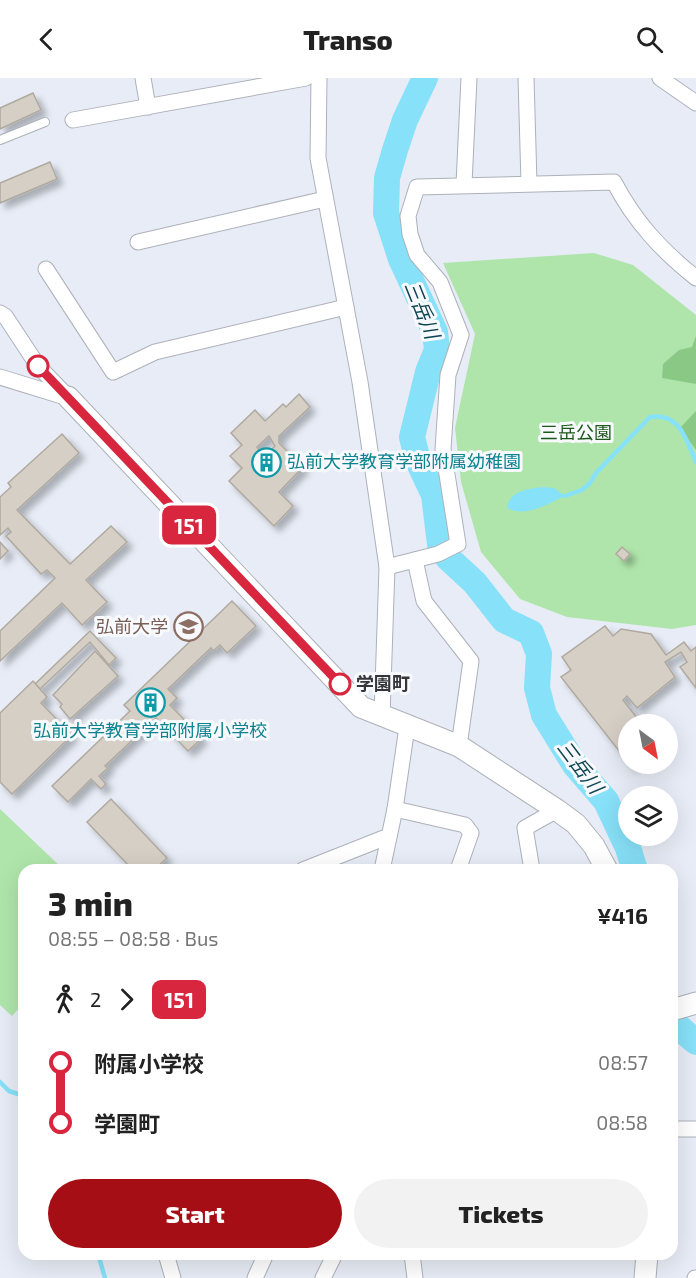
<!DOCTYPE html>
<meta charset="utf-8">
<style>
:root{--surface:#fff;--page:#f2f2f2;--text:#222;--muted:#767676;--accent:#a50e15}
body{margin:0;font-family:"Exo 2","Noto Sans JP",sans-serif;background:var(--page);color:var(--text);height:100vh;display:flex;flex-direction:column;font-size:22px;white-space:nowrap}
*{box-sizing:border-box;margin:0}
p{font-size:20px;color:var(--muted)}
.icon{flex:none;width:33px;height:33px;fill:none;stroke:currentColor;stroke-width:2;stroke-linecap:round;stroke-linejoin:round}
.map{position:relative;flex:1;overflow:hidden}
.panel{position:absolute;left:18px;top:786px;width:660px;height:396px;display:flex;flex-direction:column;background:var(--surface);border-radius:18px;box-shadow:0 6px 24px #0002}
.panel>*{flex:none}
.badge{padding:0 12px;border-radius:9px;font-size:21px;line-height:39px}
.needle{width:39px;rotate:148deg}
.controls{position:absolute;left:618px;top:636px;display:grid;gap:12px}
.controls a{display:grid;place-items:center;width:60px;height:60px;border-radius:50%;background:var(--surface);box-shadow:0 6px 24px #0002;font-size:30px}
.map>.badge{position:absolute;translate:-50% -50%;box-shadow:0 0 0 3px #fff}
.legs{display:flex;align-items:center;gap:9px;height:66px;padding:0 30px;font-size:20px}
.legs p{margin-inline-start:auto}
.headline{display:flex;align-items:center;justify-content:space-between;height:102px;padding:0 30px}
h1{font-size:33px;font-weight:800;line-height:45px}
.primary-button{display:flex;gap:12px;margin-top:auto;padding:12px 30px}
.primary-button a{flex:1;height:69px;border-radius:36px;background:var(--accent);color:#fff;font-size:24px;font-weight:800;line-height:69px;text-align:center}
.primary-button a+a{background:var(--page);color:var(--text)}
ul{padding:0 30px;list-style:none}
li{display:flex;align-items:center;gap:21px;height:60px;font-size:22px}
li i{display:grid;place-items:center;width:9px;height:100%;margin:0 8px;background:currentColor}
li i::after{content:'';width:15px;height:15px;margin:-8px;border:4px solid;border-radius:50%;background:var(--surface)}
li p{margin-inline-start:auto}
li:first-child i{background:linear-gradient(#0000 50%,currentColor 0)}
li:last-child i{background:linear-gradient(currentColor 50%,#0000 0)}
header{display:flex;justify-content:space-between;align-items:center;height:78px;padding:0 30px;background:var(--surface);font-size:27px;font-weight:800}
.map>svg:first-child{display:block}
.green{fill:#afe5aa}
.forest{fill:#8ac985}
.water{fill:#87e1f8}
.lines{fill:none;stroke-linecap:round;stroke-linejoin:round}
.stream{stroke:#87e1f8;stroke-width:4.5}
.river{stroke:#87e1f8;stroke-width:26}
.building{fill:#d5cfc6;stroke:#afa9a0;stroke-width:1.5;fill-rule:evenodd;filter:url(#shadow)}
.lane-casing{stroke:#acb1ba;stroke-width:10}
.street-casing{stroke:#acb1ba;stroke-width:17}
.secondary-casing{stroke:#acb1ba;stroke-width:23}
.lane{stroke:#fff;stroke-width:8}
.street{stroke:#fff;stroke-width:15}
.secondary{stroke:#fff;stroke-width:21}
.line-1-casing{stroke:#fff;stroke-width:14}
.line-1{stroke:#d7263d;stroke-width:9}
.stop-1-dot{fill:#fff;stroke:#d7263d;stroke-width:3}
.labels{text-anchor:middle;stroke-width:6;stroke-linejoin:round;paint-order:stroke}
.park-label{font-size:18px;fill:#1a5817;stroke:#f7f9fd}
.culture-label{font-size:18px;fill:#0d838f;stroke:#f7f9fd;text-anchor:start}
.education-label{font-size:18px;fill:#785e54;stroke:#f7f9fd;text-anchor:end}
.stop-label{font-size:18px;font-weight:bold;fill:#34363a;stroke:#f7f9fd;text-anchor:start}
.water-label{font-size:20px;font-style:italic;fill:#0e4551;stroke:#f7f9fd}
</style>
<header><svg class="icon" aria-label="back" viewBox="0 0 24 24"><path d="M15 5l-7 7 7 7"/></svg>Transo<svg class="icon" aria-label="search" viewBox="0 0 24 24"><circle cx="10" cy="10" r="6"/><path d="M15 15l6 6"/></svg></header>
<div class="map">
<svg width="696" height="1200" viewBox="0 0 696 1200">
<defs>
<filter id="shadow"><feDropShadow dx="5.5" dy="5.5" stdDeviation="3" flood-color="#0004"/></filter>
</defs>
<rect width="100%" height="100%" fill="#e7ecf6"/>
<g class="green">
<polygon points="594,175 633,187 696,237 696,547 672,551 567,539 520,521 481,474 461,404 455,350 475,256 443,185"/>
<polygon points="0,731 64,792 24,792 24,925 12,938 0,927"/>
</g>
<g class="forest">
<polygon points="696,258 696,306 662,300 663,286 679,272 692,269"/>
<polygon points="696,333 696,372 680,350"/>
</g>
<path class="water" d="M543 409 554 410 565 418C547 426 526 440 507 430 509 413 527 411 543 409Z"/>
<g class="lines">
<g class="stream">
<path d="M565 418 582 412 590 405 596 395 650 339C680 334 686 362 696 384"/>
<polyline points="0,1004 9,1013 24,1018"/>
<polyline points="98,1176 105,1200"/>
</g>
<g class="river">
<polyline points="425,0 405,42 395,72 387,100 386,135 401,181 435,254 437,272 428,294 412,359 418,383 434,417 440,466"/>
<polyline points="448,480 475,505 504,542 531,555 539,576 537,610 544,637 575,687 606,723 628,770 635,792"/>
<polyline points="675,946 696,964"/>
</g>
</g>
<g class="building">
<polygon points="33,15 41,32 0,51 0,30"/>
<polygon points="50,84 57,101 0,125 0,105"/>
<path d="M299 316 310 329 279 358V365L303 389 279 414 293 428 274 448 229 403 242 390 230 378 242 367 231 355 255 332 265 343 283 326 286 329ZM269 358 275 368 264 378 257 369Z"/>
<polygon points="62,356 79,375 17,432 70,486 111,448 127,464 86,502 107,524 82,547 62,525 0,583 0,553 55,500 47,492 41,496 6,458 11,454 8,450 0,457 0,419 11,409 8,405"/>
<polygon points="0,464 8,473 0,481"/>
<polygon points="622,469 630,476 624,483 616,476"/>
<polygon points="232,523 256,548 227,575 220,567 213,573 211,570 168,611 177,620 170,627 202,660 188,673 156,640 105,688 108,690 99,698 106,706 101,711 91,701 68,724 52,708 130,633 124,627"/>
<polygon points="605,548 613,558 621,551 651,556 666,577 684,564 691,573 696,569 696,610 680,589 687,584 681,574 665,584 675,599 637,630 627,618 623,622 642,646 628,646 628,686 634,686 631,688 561,599 571,592 562,579"/>
<polygon points="90,553 116,580 109,587 90,564 40,611 35,606"/>
<polygon points="95,573 118,598 70,641 60,629 62,626 53,617"/>
<polygon points="33,603 47,619 41,625 72,657 12,716 0,704 0,635"/>
<polygon points="111,721 167,780 154,792 133,792 87,744"/>
</g>
<g class="lines">
<defs>
<polyline id="lane" points="0,62 45,44"/>
<g id="street">
<polyline points="143,0 148,29"/>
<polyline points="319,0 318,80 360,304 387,489 382,638"/>
<polyline points="526,0 529,105"/>
<polyline points="660,0 696,25"/>
<polyline points="73,42 306,0"/>
<polyline points="464,106 469,0"/>
<polyline points="138,164 325,121"/>
<polyline points="46,191 113,294 155,274 346,229"/>
<polyline points="0,235 5,238 38,288 68,319"/>
<polyline points="0,299 65,319"/>
<polyline points="415,482 424,523 471,583 459,668"/>
<path d="M387 489 438 476 458 466 443 371 448 297 461 257 440 204 417 177 410 156 408 138 417 109 614 104C635 144 661 172 696 200"/>
<polyline points="395,731 465,747 471,755 458,792"/>
<polyline points="303,792 389,758"/>
<polyline points="382,792 395,731 407,649"/>
<polyline points="532,792 525,750 557,732"/>
<polyline points="672,1051 696,1051"/>
<polyline points="166,1176 173,1200"/>
<polyline points="412,1176 415,1200"/>
<polyline points="255,1200 266,1176"/>
<polyline points="323,1200 335,1176"/>
<polyline points="695,1200 696,1200"/>
</g>
<g id="secondary">
<polyline points="68,319 361,629 459,668 557,732 576,746 594,768 607,792"/>
<polyline points="672,932 696,925"/>
<polyline points="645,1200 647,1176"/>
</g>
</defs>
<use href="#lane" class="lane-casing"/>
<use href="#street" class="street-casing"/>
<use href="#secondary" class="secondary-casing"/>
<use href="#lane" class="lane"/>
<use href="#street" class="street"/>
<use href="#secondary" class="secondary"/>
</g>
<g class="lines">
<defs>
<polyline id="line-1" points="38,288 340,606"/>
</defs>
<use href="#line-1" class="line-1-casing"/>
<use href="#line-1" class="line-1"/>
</g>
<defs>
<symbol id="building-ring" viewBox="-11 -11 22 22"><circle r="9.5" fill="#f7f9fd" stroke="#0f9aa8" stroke-width="1.5"/><path d="M-4-6H4V6H1V3H-1V6H-4ZM-2.5-4.3h1.7v1.8h-1.7ZM.8-4.3h1.7v1.8H.8ZM-2.5-1h1.7V.8h-1.7ZM.8-1h1.7V.8H.8Z" fill="#0f9aa8"/></symbol>
<symbol id="university-ring" viewBox="-11 -11 22 22"><circle r="9.5" fill="#f7f9fd" stroke="#8d6e63" stroke-width="1.5"/><path d="M0-5L7-2L0 1L-7-2ZM-4 1L0 2.5L4 1V4Q0 6-4 4Z" fill="#8d6e63"/></symbol>
</defs>
<g fill-rule="evenodd">
<use href="#building-ring" x="250" y="368" width="33" height="33"/>
<use href="#university-ring" x="172" y="532" width="33" height="33"/>
<use href="#building-ring" x="134" y="608" width="33" height="33"/>
</g>
<g class="stop-1-dot">
<circle cx="38" cy="288" r="10"/>
<circle cx="340" cy="606" r="10"/>
</g>
<g class="labels">
<g class="park-label">
<text x="576" y="361">三岳公園</text>
</g>
<g class="culture-label">
<text x="287" y="390">弘前大学教育学部附属幼稚園</text>
<text x="150" y="659" text-anchor="middle">弘前大学教育学部附属小学校</text>
</g>
<g class="education-label">
<text x="168" y="555">弘前大学</text>
</g>
<g class="stop-label">
<text x="356" y="612">学園町</text>
</g>
<g class="water-label">
<text transform="translate(422 232) rotate(68)" y="7">三岳川</text>
<text transform="translate(580 689) rotate(53)" y="7">三岳川</text>
</g>
</g>
</svg>
<div class="controls">
<a><svg class="needle" viewBox="-14 -14 28 28"><path d="M0-13l5 13h-10z" fill="#e53935"/><path d="M0 13l5-13h-10z" fill="#767676"/></svg></a>
<a><svg class="icon" aria-label="layers" viewBox="0 0 24 24"><path d="M12 4l9 5-9 5-9-5zM3 14l9 5 9-5"/></svg></a>
</div>
<b class="badge" style="left:189px;top:447px;background:#d7263d;color:#fff">151</b>
<section class="panel">
<div class="headline"><div><h1>3 min</h1><p>08:55 – 08:58 · Bus</p></div><b>¥416</b></div>
<div class="legs"><svg class="icon" aria-label="walk" viewBox="0 0 24 24"><circle cx="13" cy="4" r="2"/><path d="M13 8l-2 6 4 7M11 14l-3 7M7 12l3-4h3l4 4"/></svg>2<svg class="icon" aria-label="forward" viewBox="0 0 24 24"><path d="M9 5l7 7-7 7"/></svg><b class="badge" style="background:#d7263d;color:#fff">151</b></div>
<ul>
<li><i style="color:#d7263d"></i><b>附属小学校</b><p>08:57</p></li>
<li><i style="color:#d7263d"></i><b>学園町</b><p>08:58</p></li>
</ul>
<div class="primary-button"><a>Start</a><a>Tickets</a></div>
</section>
</div>
